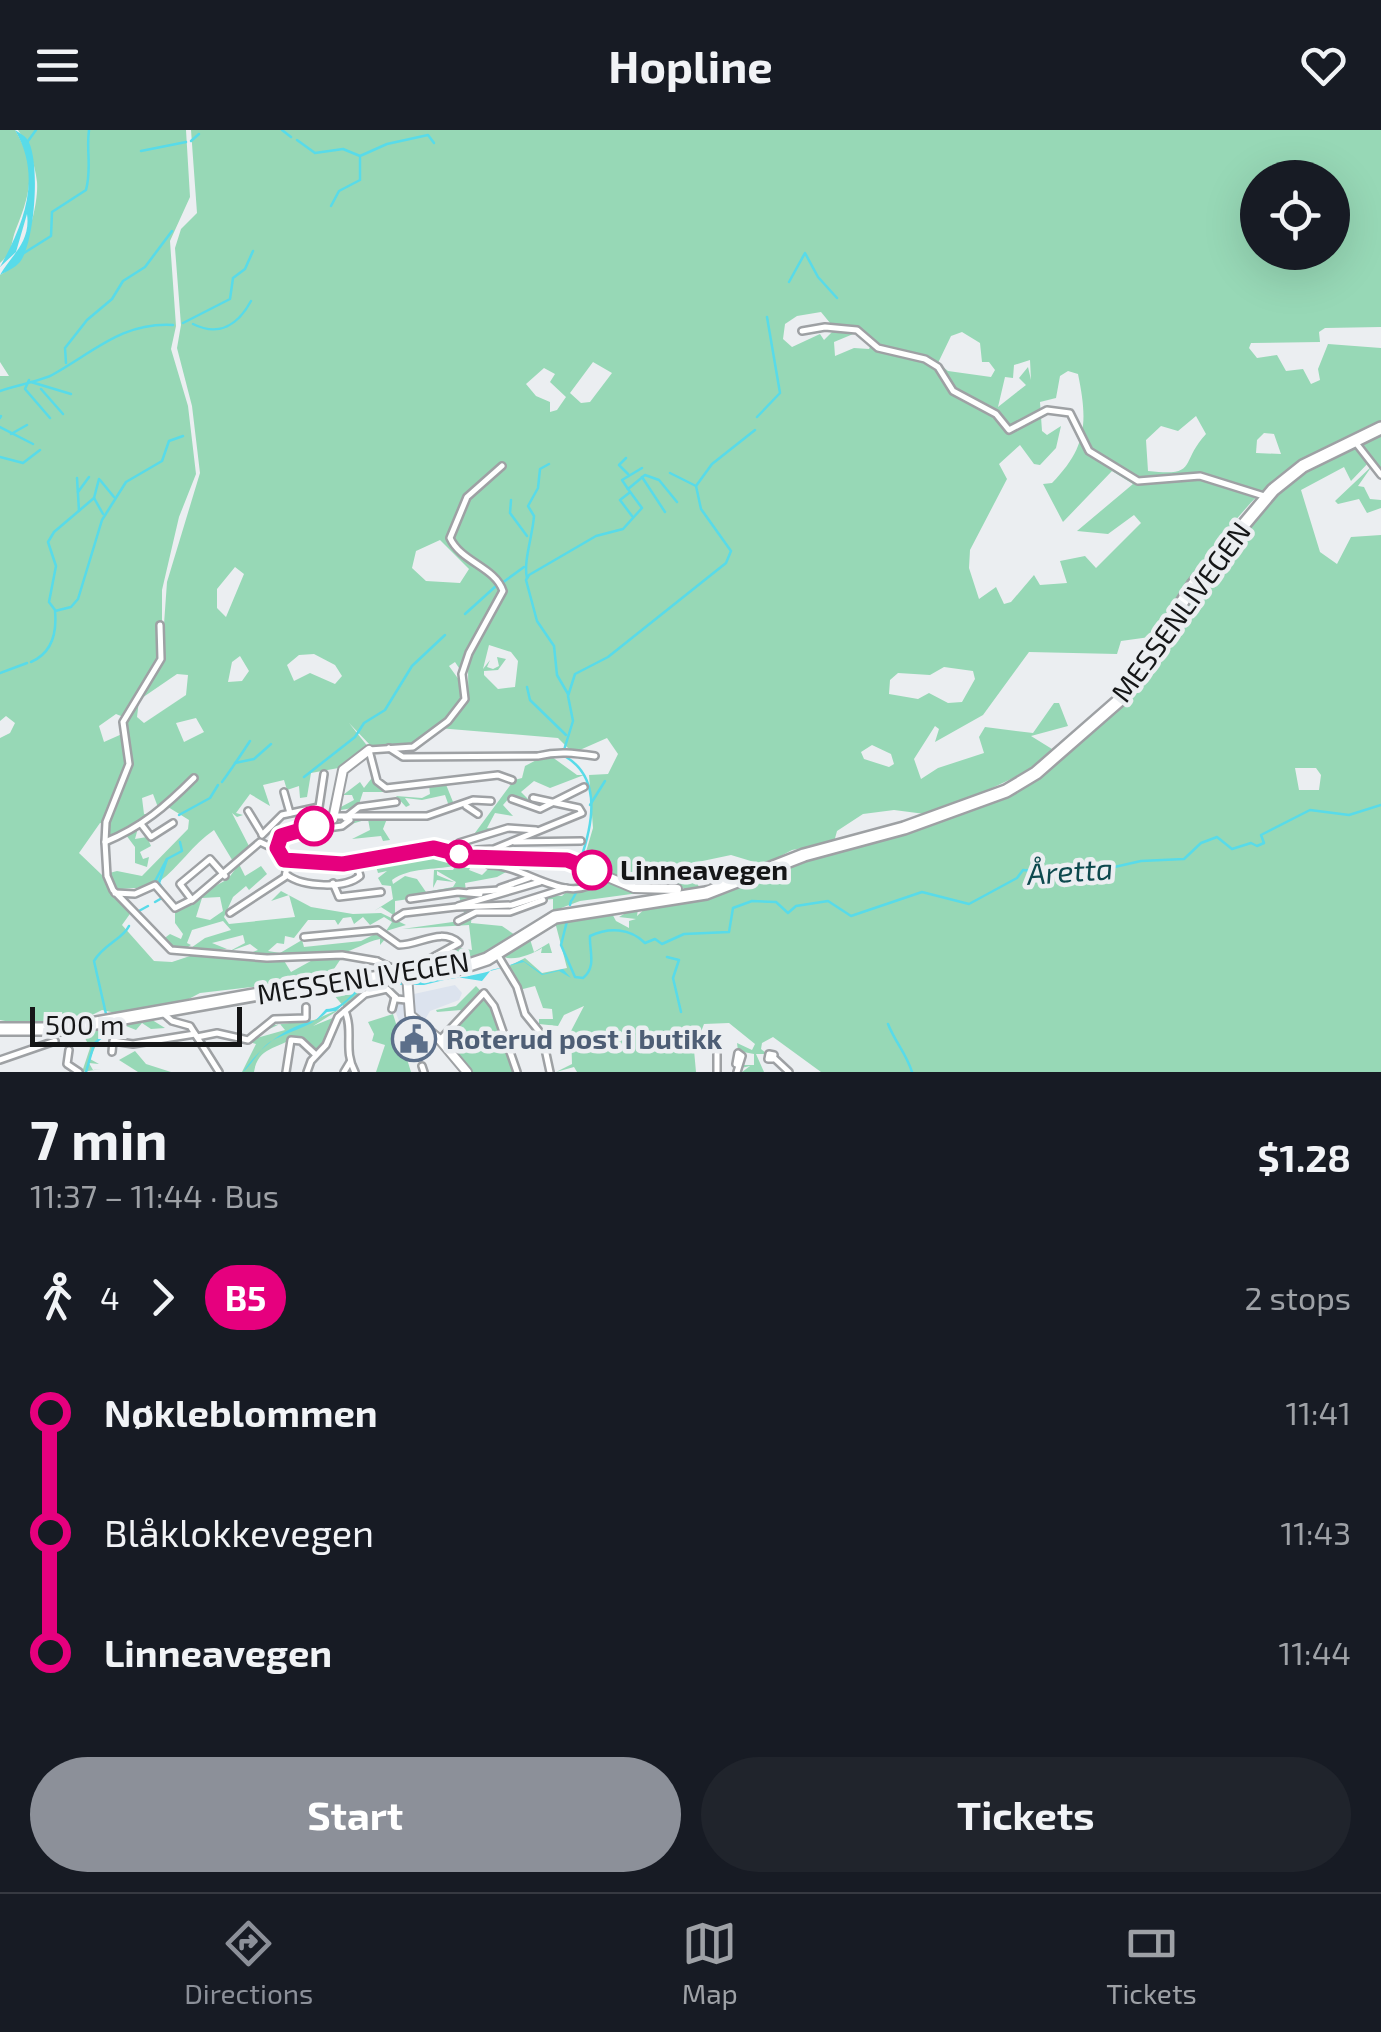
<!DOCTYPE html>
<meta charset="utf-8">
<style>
:root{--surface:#171b24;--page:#20242c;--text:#f1f3f6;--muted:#9ea1a6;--line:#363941;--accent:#8c9099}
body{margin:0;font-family:"Exo 2",sans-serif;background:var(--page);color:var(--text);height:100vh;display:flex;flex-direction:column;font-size:38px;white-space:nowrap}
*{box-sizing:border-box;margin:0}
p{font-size:32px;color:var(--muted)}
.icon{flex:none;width:55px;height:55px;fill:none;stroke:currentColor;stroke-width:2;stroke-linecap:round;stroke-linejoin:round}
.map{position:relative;height:942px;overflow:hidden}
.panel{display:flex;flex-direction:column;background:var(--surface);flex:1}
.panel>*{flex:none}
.badge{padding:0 20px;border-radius:32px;font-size:35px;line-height:65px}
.fabs{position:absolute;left:1240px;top:30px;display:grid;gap:20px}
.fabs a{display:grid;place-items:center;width:110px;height:110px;border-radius:50%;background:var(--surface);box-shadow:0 10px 40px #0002;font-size:50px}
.scale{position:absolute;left:30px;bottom:25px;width:212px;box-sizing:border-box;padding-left:10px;border:5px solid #151617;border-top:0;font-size:28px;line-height:35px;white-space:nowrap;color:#151617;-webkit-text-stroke:8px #ebeef1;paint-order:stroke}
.map>.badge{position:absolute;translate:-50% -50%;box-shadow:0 0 0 5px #fff}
.legs{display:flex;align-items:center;gap:15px;height:110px;padding:0 30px;font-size:32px}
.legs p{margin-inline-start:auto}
.head{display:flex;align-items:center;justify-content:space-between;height:170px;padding:0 30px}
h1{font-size:55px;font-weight:700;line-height:75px}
.primary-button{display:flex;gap:20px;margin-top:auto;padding:20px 30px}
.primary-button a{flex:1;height:115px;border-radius:60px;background:var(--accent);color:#fff;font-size:40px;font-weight:700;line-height:115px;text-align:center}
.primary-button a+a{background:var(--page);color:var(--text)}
ul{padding:0 30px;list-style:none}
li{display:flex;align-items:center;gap:35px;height:120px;font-size:38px}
li i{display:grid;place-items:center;width:15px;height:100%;margin:0 12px;background:currentColor}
li i::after{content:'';width:25px;height:25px;margin:-12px;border:8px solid;border-radius:50%;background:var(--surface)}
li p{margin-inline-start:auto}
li:first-child i{background:linear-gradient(#0000 50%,currentColor 0)}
li:last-child i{background:linear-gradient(currentColor 50%,#0000 0)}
header{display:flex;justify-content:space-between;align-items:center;height:130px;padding:0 30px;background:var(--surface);font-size:45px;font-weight:700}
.tabs{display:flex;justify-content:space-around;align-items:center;height:140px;border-top:2px solid var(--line);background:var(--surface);font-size:28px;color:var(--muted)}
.tabs a{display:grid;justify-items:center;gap:5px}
.tabs .active{color:var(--accent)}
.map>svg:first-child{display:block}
.built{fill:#dce3ee}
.green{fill:#97d8b6;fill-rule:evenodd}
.water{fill:#58dbe9}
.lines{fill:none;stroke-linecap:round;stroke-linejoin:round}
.stream{stroke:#58dbe9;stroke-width:2.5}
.minor-casing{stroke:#9ea1a4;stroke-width:10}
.tertiary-casing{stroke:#9ea1a4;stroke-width:12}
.primary-casing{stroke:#9ea1a4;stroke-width:16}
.minor{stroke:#fff;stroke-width:5}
.tertiary{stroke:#fff;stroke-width:8}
.primary{stroke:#fff;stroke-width:11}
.line-1-casing{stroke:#fff;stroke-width:22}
.line-1{stroke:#e6007e;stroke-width:15}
.stop-1-dot{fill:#fff;stroke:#e6007e;stroke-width:5}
.labels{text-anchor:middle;stroke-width:9;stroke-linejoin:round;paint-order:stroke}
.street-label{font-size:28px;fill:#151617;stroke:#ebeef1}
.stop-label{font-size:28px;font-weight:bold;fill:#151617;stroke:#ebeef1;text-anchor:start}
.service-label{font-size:28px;font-weight:bold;fill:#4e5e75;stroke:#ebeef1;text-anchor:start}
.water-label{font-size:30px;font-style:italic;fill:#0d494e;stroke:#ebeef1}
</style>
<header><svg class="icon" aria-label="menu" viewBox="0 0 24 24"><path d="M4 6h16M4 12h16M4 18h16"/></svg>Hopline<svg class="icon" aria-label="heart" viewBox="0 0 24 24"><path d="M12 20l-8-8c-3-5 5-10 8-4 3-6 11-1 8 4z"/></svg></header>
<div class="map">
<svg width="1381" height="942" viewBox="0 0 1381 942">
<rect width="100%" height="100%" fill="#ebeef1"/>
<polygon class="built" points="455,855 462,863 459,870 430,881 420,898 440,913 420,923 407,913 391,869"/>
<g class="green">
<path d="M0 0H15C37 36 31 62 16 99 10 114 14 121 0 133Z"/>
<path d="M18 0H186L190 67 170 111 176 196 171 219 188 276 196 344 179 387 162 460V522L167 452 200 343 192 276 177 218 181 195 175 118 181 99 197 83 191 0H1381V197L1325 198 1319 202 1320 212 1251 213 1249 218 1257 228 1277 225 1286 241 1303 239 1311 254 1320 250 1318 239 1328 214 1381 218V292C1352 306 1318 318 1291 337 1235 378 1192 447 1157 506L1121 511 1117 524 1029 522 983 585 935 612 939 599 935 596 914 629 921 649 938 638 984 623 979 607 985 597 1033 603 1054 573H1059L1068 596 1031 606 1052 619 1026 642 975 666 925 684 894 680 863 684 837 701 834 712 792 720 764 735 731 725 693 733 690 738 700 759 686 760 675 753 642 758 583 732 593 698 589 645 608 644 618 624 607 608 573 623 558 608 438 598C449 592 461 583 466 570 471 555 465 539 471 523 480 500 500 485 505 460L501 454C501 484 472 512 461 541L455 532 449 536 462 554 464 568C454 582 420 617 403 618 393 619 382 615 371 616L349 593 369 618 344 637 311 643 307 667 300 668 299 656 287 660 284 650 263 655 270 676 250 664 236 683 243 685 237 687 232 683 250 718 234 733 214 700C193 714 178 738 160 751 145 761 128 756 113 761L132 781 122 795 154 831 172 832 205 821 231 828 283 829 291 842 318 827H342L328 848 200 863 183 872 120 884 102 880 76 893 26 895 0 890V608L10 603 15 593 6 586 0 591V246H9L0 232V145C24 134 39 75 37 52 35 33 28 15 18 0ZM1258 48H1332V122H1258ZM821 182 835 199 824 210 820 204 792 217 783 209 785 194 797 186ZM858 202 872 213 869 219 854 218 835 226 834 212ZM962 202 980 213 982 232H989L995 240 991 247 948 241 938 233 951 206ZM1030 230 1031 250 1028 237 1019 248 1026 255 998 277 1005 247 1013 248 1014 235ZM593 232 612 243 590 272 581 273 570 263ZM544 238 555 244 550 252 566 267 557 280 550 282V272L536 266 526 254ZM1068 241 1078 244C1088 292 1087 317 1052 353L1043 354 1063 392 1112 341 1133 354 1077 401 1108 404 1134 385 1141 393 1096 438 1085 426 1060 431 1067 453 1040 455 1034 445 1011 472 1004 474 996 457 979 469 969 438 970 420 1007 349 999 334 1020 315 1034 334 1040 335 1056 318 1061 296 1047 305 1042 301 1040 272 1056 268 1060 246ZM1196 286 1206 304C1179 333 1199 347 1148 341L1146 310 1161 296 1178 301ZM1264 303 1274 304 1281 324 1256 323 1257 310ZM440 410 469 439 460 453 426 451 412 438 416 421ZM235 437 244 444 226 487 217 478V459ZM489 515 511 522 518 531 515 557 498 559 484 545V541L498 540 506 529 497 527 499 536 493 539 487 537 490 530 483 539ZM314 524 335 535 342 546 335 554 310 543 294 551 287 535 299 525ZM240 526 249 541 242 551 228 552 232 532ZM944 537 973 541 975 549 962 572 948 573 929 563 918 569 889 564 890 550 898 543 930 545ZM153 540 125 591 130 638 123 647 127 631 122 604 104 612 99 596 116 584 121 586 122 595 126 580ZM177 544 188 545 186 565 144 593 137 587 139 570ZM196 588 204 602 184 612 176 593ZM872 615 891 624 894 634 889 637 864 629 861 622ZM153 664 159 680 168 677 189 690 188 699 142 746 117 741 102 745 79 723 100 693 105 694 108 707 129 701 152 685 144 684 142 668Z"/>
<path d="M1381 300V343L1371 330 1351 351 1344 337 1301 360 1320 422 1337 434 1351 407 1381 405V942H821L773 907 762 913 761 919 767 924H756L764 942H742L750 936 737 939V935H754V924L738 921 737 913 752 920 755 914 729 893 704 894 694 920 696 942H577L574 937 556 942 572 934 571 901 584 876 564 885 558 896 539 894V889H553L552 879 543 878 535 856 519 860 507 837 525 828 542 843 567 838 555 792 522 807 529 806 534 822 549 813 552 823H541L542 818C531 825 512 832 501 826L502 821C538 795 566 785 610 780L616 791 629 798V791L636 789 619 787 629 781 625 778 638 779 637 786 649 775 689 773 795 729 900 703 1009 664 1101 595 1123 572 1185 475 1268 370 1295 345ZM1295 638H1316L1321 645 1319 660H1299Z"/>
<polygon points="1372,336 1358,356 1364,357 1370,369 1381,370 1381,378 1367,383 1359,369 1338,374 1335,371"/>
<polygon points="548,624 577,645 584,645 550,658 534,651 521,662 529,670 510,667 503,675 513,686 495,683 487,698 496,699 469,711 514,650 522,648 525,636"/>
<polygon points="375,644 384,662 363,662 358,677 341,680 339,685 339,678 354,670 352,665 343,665 360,652 364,658"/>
<polygon points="445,652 453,672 450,679 445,665 422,670 405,668 410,675 406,677 396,666 422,668 430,664 429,655"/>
<polygon points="388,686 383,699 390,710 383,711 381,706 352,709 370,700 368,689 345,696 351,690"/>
<polygon points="138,698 135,709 147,707 151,716 140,722 143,729 149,727 147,737 135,733 135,717 126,705"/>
<path d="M430 720 453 724V736C435 740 410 737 392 750L393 754 405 746 417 749 426 762 453 757 456 752 437 741V745L454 752 437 750 433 758 434 740H453L461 727 472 734 469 740 482 745 491 736 485 729 528 730 497 747 465 753 466 761 395 771V786L381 777 374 781 393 769 391 756 382 755 378 748 387 741 378 743 375 733 365 734Z"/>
<path d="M239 734 245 746 261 736 267 744 249 760 246 756 233 767 224 787 229 794 295 787 289 765 271 771 281 761 311 777 353 784 381 783 406 795 386 801 392 792 384 787 370 795 363 787 354 794 351 787 343 788 338 795 335 790H308L294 808 285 806 284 814 277 813 268 821 280 823 302 810 304 817 361 811 379 802 386 808 380 815V809C365 812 356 820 338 824 310 829 276 828 248 824L258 820 250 814 228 822 245 813 243 805 212 813 227 819 188 820 205 808 231 800 223 791 192 800 187 813 191 815 182 821 162 810 170 804 181 809 183 804 175 793V778L228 749ZM220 767 223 781 210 790 196 787 202 768Z"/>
<path d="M531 749 536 751 494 764H479V778L484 779 472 785 471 793 502 796 515 805C490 832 454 836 418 837L431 830 459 833 457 824 439 827 460 818 472 820 469 795 402 799 460 791 465 786 459 766 504 759Z"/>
<polygon points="604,749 646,762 580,771 553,781 553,769 535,771 549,765 562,766 569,759"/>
<polygon points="371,851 378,857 361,862 344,877 334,865 319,861"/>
<polygon points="476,856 492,873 516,942 469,942 444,909 461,880 437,882 436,880 456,876"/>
<path d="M342 878 313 896 335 887 325 915 317 922 292 908C279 919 258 916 254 942H242L256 914 246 911 285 900 280 894 265 901 266 896 314 890Z"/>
<polygon points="393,884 411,942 376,942 385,915 372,911 374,904 368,892"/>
<polygon points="149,888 165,898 151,899 142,893 136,900 126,896 100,906 90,929 99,934 89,933 93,940 101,939 82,942 90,918 84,906 90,899"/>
<polygon points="135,921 146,934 171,942 138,942 119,930"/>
</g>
<g class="water">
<path d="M15 0C19 3 24 5 27 9 41 28 35 113 20 132 15 138 7 141 0 145 11 125 31 113 27 84L16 122 0 137C23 95 43 48 15 0Z"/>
<path d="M522 830 543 844 563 839 571 848 559 841 542 845 524 832 491 840 482 851 456 847 424 855H366L336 881 327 882C312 897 288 901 270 912 260 918 252 935 243 942 258 919 288 894 315 891L326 879C346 879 352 857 371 852 388 847 408 851 425 851 451 851 500 841 522 830Z"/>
</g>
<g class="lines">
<g class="stream">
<polyline points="282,0 291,7"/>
<polyline points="297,10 315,23 343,19 360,26 387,14 428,5 434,13"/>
<polyline points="28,11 36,0"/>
<polyline points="191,11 199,4"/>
<polyline points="141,21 186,12"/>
<polyline points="331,76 339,61 360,50 360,28"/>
<path d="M24 123 51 106 52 82 86 60C92 38 86 21 89 0"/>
<polyline points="789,152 805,123 818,147 837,168"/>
<polyline points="183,193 230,169 233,148 245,139 253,121"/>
<path d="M193 194C219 207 238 195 251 171"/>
<polyline points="66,233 65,218 87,190 112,169 123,151 145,137 172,101"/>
<polyline points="29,250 25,259 50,288"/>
<polyline points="31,252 71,264"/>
<polyline points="41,259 63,284"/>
<path d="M0 261C12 257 46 249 52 245 94 222 122 192 173 195"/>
<polyline points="757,287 780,263 767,187"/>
<polyline points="0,288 1,286"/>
<polyline points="0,297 33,314"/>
<polyline points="11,304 27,295"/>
<polyline points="0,327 23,333 40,320"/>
<polyline points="626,328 619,335 628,344"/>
<polyline points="670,343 696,356"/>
<polyline points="642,347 665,382"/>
<polyline points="77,348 79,381"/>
<polyline points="99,349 94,368 103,384"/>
<polyline points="100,350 114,367"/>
<polyline points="628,359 622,350 642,338"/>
<polyline points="78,362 89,347"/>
<polyline points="629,363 620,370 632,386"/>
<polyline points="511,370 510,383 527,406"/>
<path d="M527 448C523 432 533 404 534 386L528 376 538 358 540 339 549 334"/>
<polyline points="502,453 524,437"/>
<polyline points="55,480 49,472 56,436 48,412 54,402 94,368"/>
<polyline points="465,484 496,456"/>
<path d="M31 532C52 523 57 503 55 481L71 477 78 469 102 390 126 352 162 331 169 311 183 306"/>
<polyline points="0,543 27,533"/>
<polyline points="527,557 530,570 566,605"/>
<polyline points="568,564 557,545 554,516 537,491 526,450 529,445 596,406 623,399 642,378 628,359 645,345 659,350 677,372"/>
<polyline points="564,620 573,591 568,566 575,544 608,527 726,433 731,421 701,379 696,356 712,334 755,300"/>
<path d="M566 627C603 649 592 697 580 731"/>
<polyline points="235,633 254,629 271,614"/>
<polyline points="304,647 355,607 364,593 385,580 412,536 445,505"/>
<path d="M222 652C233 637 242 623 250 611"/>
<polyline points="590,675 605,651"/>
<polyline points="179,685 210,668 218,655"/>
<polyline points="145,757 154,753 167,729"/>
<polyline points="166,764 159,753 167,729 182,721 180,712"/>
<polyline points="572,770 577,761"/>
<polyline points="155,772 162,768"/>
<polyline points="570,775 571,771"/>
<polyline points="137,782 148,776"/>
<path d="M567 791 561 815 575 847 583 848C597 837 589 820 590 806 609 797 630 798 645 813L655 809 662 814 684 804 729 802 733 778 752 771 776 772 788 783 796 776 828 771 851 786 922 762 969 774 1017 748 1023 740 1079 745 1141 731 1184 729 1201 713 1217 707 1232 719 1251 713 1257 716 1264 713 1261 705 1310 680 1349 685 1381 675"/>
<polyline points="667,827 679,830 673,848 681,882"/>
<path d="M106 884 94 831C104 814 123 809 129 796"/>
<path d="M888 894C895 912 906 923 912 942"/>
<polyline points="86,942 94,914 109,900"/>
</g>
<defs>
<g id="minor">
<polyline points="802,201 825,197 857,200 878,218 925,229 938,237 953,261 996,284 1009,300 1047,280 1070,283 1089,321 1138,351 1200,346 1264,366"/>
<polyline points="1356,313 1381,345"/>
<path d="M502 336 467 367 450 408C461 432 495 437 503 461L469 523 462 544 465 569 448 591 413 617 369 620 377 651 386 658 498 645 512 650"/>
<polyline points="160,495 161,529 123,592 129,634 106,692 105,712 107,746 113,760 171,820 267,828 342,825 377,831 384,844"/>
<path d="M389 618 403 627 538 626C558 621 574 623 595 626"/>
<polyline points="284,662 290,683"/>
<polyline points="512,669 540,679 584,657"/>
<polyline points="466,676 478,684"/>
<polyline points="248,681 262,704"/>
<polyline points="336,686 427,686 473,670 491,671"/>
<polyline points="345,688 359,677 396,672"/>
<polyline points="141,694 151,707 173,693"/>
<polyline points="320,699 342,696 350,690"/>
<polyline points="262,705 282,685 319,677 324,644"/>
<path d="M105 712C142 697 166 676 194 648"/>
<polyline points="514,712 581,711"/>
<polyline points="459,713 508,698 536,700"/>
<polyline points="472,727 477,720 494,719 582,683 579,678 533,668"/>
<path d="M489 735C527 735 567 779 603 747"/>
<path d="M287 745C303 757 345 759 360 746L356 733"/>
<polyline points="225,746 210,729 180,754 192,770 260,712 277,720"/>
<polyline points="333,753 339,767 381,762"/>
<polyline points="500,758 529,748"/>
<polyline points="469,762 513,759"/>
<polyline points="115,763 135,764 155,755 175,778 191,770"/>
<polyline points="410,769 458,762 480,764"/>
<polyline points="458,776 540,752"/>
<polyline points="230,783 285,747 288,732"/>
<polyline points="396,788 404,783 456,777 512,775 566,758"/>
<polyline points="458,791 476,782 510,782 543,770"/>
<path d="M304 807 378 800 399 815C420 815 441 797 459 813L419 835 392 838 377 831"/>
<polyline points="497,824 517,857 525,884 542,905 550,942"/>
<polyline points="392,879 395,867"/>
<path d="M345 881C354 902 343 920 355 942"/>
<polyline points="163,883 172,891 190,896 219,942"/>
<polyline points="197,907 217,903 248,910 274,889 306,888 306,877"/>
<polyline points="440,910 484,863 494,876 517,942"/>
<polyline points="717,918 717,942"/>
<polyline points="69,920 67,934 79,942"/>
<polyline points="112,922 113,911 133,914 195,904"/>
<polygon points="769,924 774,925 773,929 768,929"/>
<polyline points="774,928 789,942"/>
<polyline points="0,930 55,911"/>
<polyline points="736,934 738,923 742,926 737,942"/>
<polyline points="422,936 424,942"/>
<polyline points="286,942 291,910 301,911 316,925"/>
<polyline points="307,942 311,931 326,915 338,887 365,864 387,859 397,869 406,870"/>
<polyline points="344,942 350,932"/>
</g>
<g id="tertiary">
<polyline points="369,620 343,640 333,689 281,705 277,720 284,730 343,734 438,718 469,727 567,730 634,758 677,759"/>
<polyline points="407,845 410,885 440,910 467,942"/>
</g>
<polyline id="primary" points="0,899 62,899 304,856 460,838 487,829 555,787 706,763 804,725 904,698 1006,661 1036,643 1123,567 1193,455 1273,360 1303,336 1381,298"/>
</defs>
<use href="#minor" class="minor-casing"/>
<use href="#tertiary" class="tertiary-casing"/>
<use href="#primary" class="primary-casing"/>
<use href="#minor" class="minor"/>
<use href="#tertiary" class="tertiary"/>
<use href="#primary" class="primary"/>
</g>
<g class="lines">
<defs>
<polyline id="line-1" points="314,696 281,706 277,718 284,730 343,734 434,718 469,727 567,730 592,740"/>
</defs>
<use href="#line-1" class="line-1-casing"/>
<use href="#line-1" class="line-1"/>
</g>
<defs>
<symbol id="civic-ring" viewBox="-11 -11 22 22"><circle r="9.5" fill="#ebeef1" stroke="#5c6f8a" stroke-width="1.5"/><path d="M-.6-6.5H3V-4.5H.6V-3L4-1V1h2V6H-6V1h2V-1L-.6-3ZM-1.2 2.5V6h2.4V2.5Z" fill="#5c6f8a"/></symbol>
</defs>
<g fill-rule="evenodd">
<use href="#civic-ring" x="389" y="884" width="50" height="50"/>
</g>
<g class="stop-1-dot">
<circle cx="314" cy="696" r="18"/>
<circle cx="459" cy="724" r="12"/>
<circle cx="592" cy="740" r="18"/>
</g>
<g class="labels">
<g class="street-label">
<text transform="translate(1181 482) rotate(-54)" y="10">MESSENLIVEGEN</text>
<text transform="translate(363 848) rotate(-9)" y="10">MESSENLIVEGEN</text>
</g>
<g class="stop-label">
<text x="620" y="750">Linneavegen</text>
</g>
<g class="service-label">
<text x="446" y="919">Roterud post i butikk</text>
</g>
<g class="water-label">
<text transform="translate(1070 742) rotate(-4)" y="10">Åretta</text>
</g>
</g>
</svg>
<div class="fabs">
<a><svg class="icon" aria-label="locate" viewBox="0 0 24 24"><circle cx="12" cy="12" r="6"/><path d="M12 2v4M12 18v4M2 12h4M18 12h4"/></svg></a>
</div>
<div class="scale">500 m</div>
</div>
<section class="panel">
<div class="head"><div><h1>7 min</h1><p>11:37 – 11:44 · Bus</p></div><b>$1.28</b></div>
<div class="legs"><svg class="icon" aria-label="walk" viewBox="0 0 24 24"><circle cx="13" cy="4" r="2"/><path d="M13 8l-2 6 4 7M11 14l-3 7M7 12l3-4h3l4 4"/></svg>4<svg class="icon" aria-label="forward" viewBox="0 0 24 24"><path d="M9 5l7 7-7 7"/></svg><b class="badge" style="background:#e6007e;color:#fff">B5</b><p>2 stops</p></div>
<ul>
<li><i style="color:#e6007e"></i><b>Nøkleblommen</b><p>11:41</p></li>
<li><i style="color:#e6007e"></i><span>Blåklokkevegen</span><p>11:43</p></li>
<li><i style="color:#e6007e"></i><b>Linneavegen</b><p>11:44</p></li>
</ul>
<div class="primary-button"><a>Start</a><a>Tickets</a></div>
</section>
<nav class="tabs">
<a class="active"><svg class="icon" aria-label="directions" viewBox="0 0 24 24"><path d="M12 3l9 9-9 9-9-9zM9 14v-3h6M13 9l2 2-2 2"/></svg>Directions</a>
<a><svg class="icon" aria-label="map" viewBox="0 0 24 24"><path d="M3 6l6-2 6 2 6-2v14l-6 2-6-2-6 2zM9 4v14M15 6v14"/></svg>Map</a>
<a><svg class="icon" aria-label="tickets" viewBox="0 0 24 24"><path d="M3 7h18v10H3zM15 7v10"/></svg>Tickets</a>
</nav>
